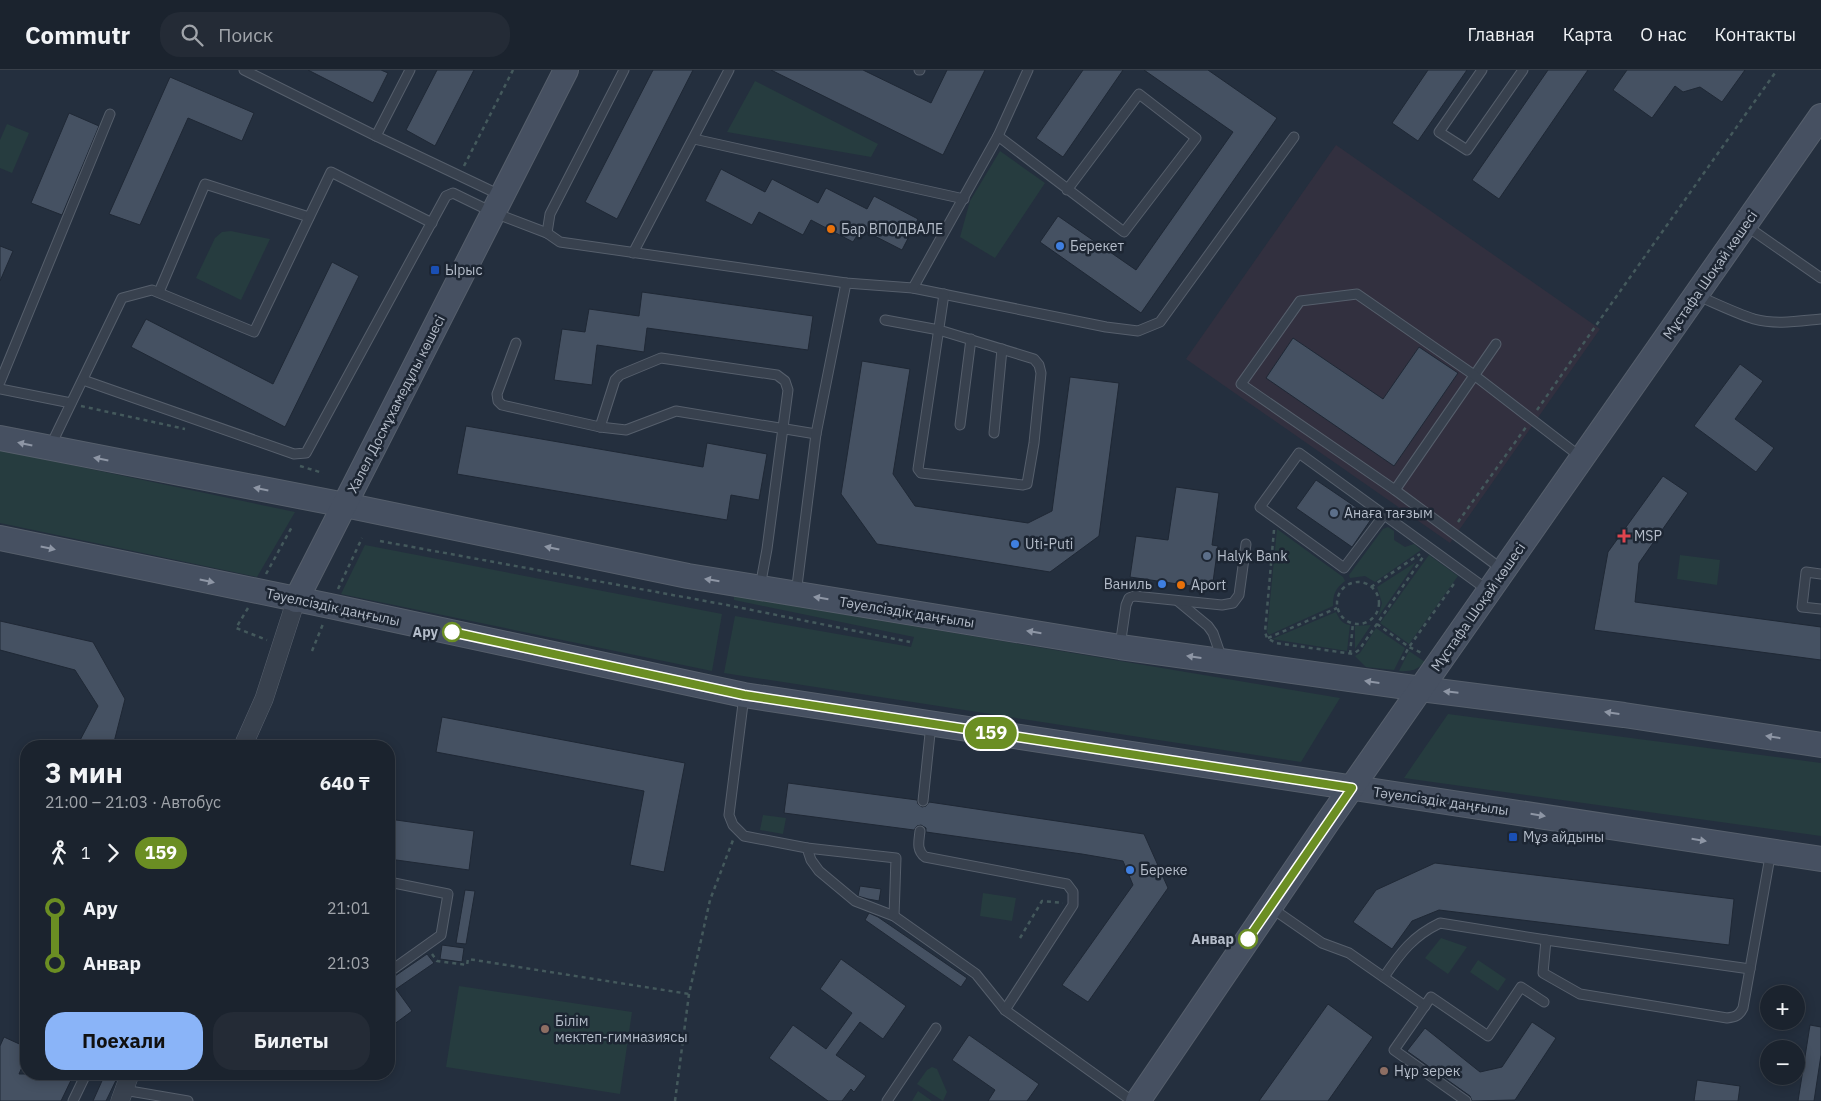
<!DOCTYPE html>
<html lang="ru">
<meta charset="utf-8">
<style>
:root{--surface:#1b232e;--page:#242b36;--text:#f1f3f6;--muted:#a0a4aa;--line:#39404a;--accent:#8ab4f8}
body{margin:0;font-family:"IBM Plex Sans",sans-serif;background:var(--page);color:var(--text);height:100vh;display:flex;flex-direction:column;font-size:19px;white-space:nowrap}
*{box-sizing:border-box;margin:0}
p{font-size:16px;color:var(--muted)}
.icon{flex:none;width:28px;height:28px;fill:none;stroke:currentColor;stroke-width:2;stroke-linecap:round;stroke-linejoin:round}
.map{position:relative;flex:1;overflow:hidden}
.sheet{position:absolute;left:20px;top:670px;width:375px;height:340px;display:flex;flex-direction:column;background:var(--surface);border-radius:20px;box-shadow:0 2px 12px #0003,0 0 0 1px var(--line)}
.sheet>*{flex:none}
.badge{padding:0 10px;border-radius:16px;font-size:18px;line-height:32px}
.buttons{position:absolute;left:1760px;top:915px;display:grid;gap:10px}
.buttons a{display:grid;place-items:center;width:45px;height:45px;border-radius:50%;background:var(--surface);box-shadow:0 2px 12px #0003,0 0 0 1px var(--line);font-size:25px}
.map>.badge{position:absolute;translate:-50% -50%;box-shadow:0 0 0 2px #fff}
.legs{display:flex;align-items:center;gap:8px;height:55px;padding:0 25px;font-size:16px}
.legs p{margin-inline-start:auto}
.head{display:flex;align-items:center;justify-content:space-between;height:85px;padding:0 25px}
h1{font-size:28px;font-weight:800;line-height:38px}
.action{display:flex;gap:10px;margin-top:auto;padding:10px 25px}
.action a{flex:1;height:58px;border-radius:20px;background:var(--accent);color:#111;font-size:20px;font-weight:800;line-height:58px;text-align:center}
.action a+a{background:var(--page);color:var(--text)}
ul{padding:0 25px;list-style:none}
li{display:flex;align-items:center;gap:18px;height:55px;font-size:19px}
li i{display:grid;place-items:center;width:8px;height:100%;margin:0 6px;background:currentColor}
li i::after{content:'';width:12px;height:12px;margin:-6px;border:4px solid;border-radius:50%;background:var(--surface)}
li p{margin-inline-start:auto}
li:first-child i{background:linear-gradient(#0000 50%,currentColor 0)}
li:last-child i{background:linear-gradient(currentColor 50%,#0000 0)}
header{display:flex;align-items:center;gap:30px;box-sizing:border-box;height:70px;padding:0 25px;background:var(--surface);border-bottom:1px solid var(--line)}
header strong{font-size:24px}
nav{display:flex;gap:28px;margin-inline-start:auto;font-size:18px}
.search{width:350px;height:45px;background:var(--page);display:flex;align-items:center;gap:12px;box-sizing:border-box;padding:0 18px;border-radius:20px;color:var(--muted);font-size:19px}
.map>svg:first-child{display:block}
.medical{fill:#32303f}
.green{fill:#263c3f}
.building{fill:#455162;stroke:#1f2835}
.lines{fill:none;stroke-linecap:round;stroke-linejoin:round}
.lane-casing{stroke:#565f6c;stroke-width:11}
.street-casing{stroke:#565f6c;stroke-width:19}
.secondary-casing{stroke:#565f6c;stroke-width:26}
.path{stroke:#44595c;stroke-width:2.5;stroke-dasharray:4 4;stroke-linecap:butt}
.lane{stroke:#38414e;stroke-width:9}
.street{stroke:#38414e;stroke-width:18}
.secondary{stroke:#465061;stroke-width:24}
.oneway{fill:#8e96a5}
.line-1-casing{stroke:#fff;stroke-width:11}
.line-1{stroke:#6b8e23;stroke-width:8}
.food-dot{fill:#e8710a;stroke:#1d2633;stroke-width:2}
.shop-dot{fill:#3f7fe0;stroke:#1d2633;stroke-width:2}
.transit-dot{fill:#1a4fb4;stroke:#1d2633;stroke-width:2}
.service-dot{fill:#5c6f8a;stroke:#1d2633;stroke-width:2}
.health-dot{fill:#e0444e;stroke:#1d2633;stroke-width:2}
.stop-1-dot{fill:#fff;stroke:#6b8e23;stroke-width:2.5}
.education-dot{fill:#8d6e63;stroke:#1d2633;stroke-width:2}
.labels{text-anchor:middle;stroke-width:5;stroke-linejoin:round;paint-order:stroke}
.poi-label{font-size:14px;fill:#b4bcc9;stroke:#1d2633;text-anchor:start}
.street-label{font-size:14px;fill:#b4bcc9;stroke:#1d2633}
.stop-label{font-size:14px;font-weight:bold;fill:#b4bcc9;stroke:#1d2633;text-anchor:end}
</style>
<header>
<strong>Commutr</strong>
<div class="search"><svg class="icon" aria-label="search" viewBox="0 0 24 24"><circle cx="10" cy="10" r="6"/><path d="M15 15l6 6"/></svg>Поиск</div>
<nav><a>Главная</a><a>Карта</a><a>О нас</a><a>Контакты</a></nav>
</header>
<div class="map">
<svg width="1821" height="1031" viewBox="0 0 1821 1031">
<rect width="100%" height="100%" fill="#242f3e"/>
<polygon class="medical" points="1336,75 1600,259 1450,473 1186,289"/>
<g class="green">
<polygon points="755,11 878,74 871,87 727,62"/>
<polygon points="7,54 29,63 12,103 0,98 0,70"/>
<polygon points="1000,81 1045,113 995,188 960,167 970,131"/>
<polygon points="231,161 270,169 241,230 196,208 215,168 222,162"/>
<polygon points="0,380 295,442 257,507 0,453"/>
<polygon points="1388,457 1394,461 1394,470 1405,477 1414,474 1421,480 1375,512 1365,506 1350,508 1349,505 1383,459"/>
<path d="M1277 459 1343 507 1345 511C1335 519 1333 524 1333 536L1269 565 1267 562Z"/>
<polygon points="365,475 722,544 712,601 341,524"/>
<polygon points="1429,485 1458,506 1409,574 1380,553"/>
<polygon points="1680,485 1720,490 1717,515 1677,509"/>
<polygon points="1416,492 1378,547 1382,533 1377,517"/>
<polygon points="734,526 1340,628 1301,692 724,603 735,546 911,577 914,567 734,530"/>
<path d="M1336 542C1339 549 1342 554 1350 555L1347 581 1272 569Z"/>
<polygon points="1371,555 1355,579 1355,556"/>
<polygon points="1376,558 1405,578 1394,600 1366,597 1355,586 1360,583"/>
<path d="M1409 581 1425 592C1417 600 1410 602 1399 601Z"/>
<polygon points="1448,644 1821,693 1821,766 1404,708"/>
<polygon points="763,745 786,748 783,764 760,760"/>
<polygon points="983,823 1016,828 1012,851 980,846"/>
<polygon points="1441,868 1467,877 1448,904 1425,888"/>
<polygon points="1478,890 1506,909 1498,921 1470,902"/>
<polygon points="459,916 632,942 620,1024 446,997"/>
<polygon points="932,997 937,999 947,1022 943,1031 917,1014 927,1000"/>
<polygon points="918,1021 932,1031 912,1031"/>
</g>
<g class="building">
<polygon points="308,0 381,0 388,3 373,33"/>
<polygon points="437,0 474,0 435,76 406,60"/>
<polygon points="653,0 693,0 617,149 585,132"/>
<polygon points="771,0 863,0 931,33 947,0 985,0 943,85"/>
<polygon points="1083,0 1123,0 1063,87 1036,68"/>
<polygon points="1144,0 1208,0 1277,48 1141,243 1040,172 1058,146 1136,200 1233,62"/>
<polygon points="1428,0 1467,0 1418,71 1392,53"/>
<polygon points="1548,0 1588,0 1499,129 1472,110"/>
<polygon points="1627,0 1745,0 1722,32 1700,17 1683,22 1675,16 1652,48 1613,20"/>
<polygon points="170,7 254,43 242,71 188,48 140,155 109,144"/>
<polygon points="69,43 99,56 62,145 31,133"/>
<polygon points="721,99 765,122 772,109 818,133 826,118 867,139 874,126 918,149 902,180 861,159 853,172 811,150 803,165 759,142 752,155 705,131"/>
<polygon points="0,176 13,181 0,211"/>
<polygon points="332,192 359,206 285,357 131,277 146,249 273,314"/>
<polygon points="642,222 813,246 808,280 647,258 644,282 597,275 592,315 554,310 562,259 585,262 589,239 639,246"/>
<polygon points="1293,268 1383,329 1419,277 1458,303 1394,396 1266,308"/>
<polygon points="862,291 910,299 893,404 915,436 1028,453 1052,441 1070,307 1119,313 1099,466 1050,502 877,474 841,424"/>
<polygon points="1740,294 1763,311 1735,349 1774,378 1756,402 1694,356"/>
<polygon points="466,356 703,397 707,373 767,384 759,430 731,425 727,450 457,404"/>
<polygon points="1663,406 1688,423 1639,493 1635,532 1821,557 1821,590 1594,560 1608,482"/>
<polygon points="1316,410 1372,448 1352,477 1296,438"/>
<polygon points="1176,417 1219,423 1212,475 1218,476 1212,519 1130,507 1136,466 1168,470"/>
<polygon points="0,551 93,572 125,629 113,676 77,676 98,636 75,600 0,580"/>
<polygon points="442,647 685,693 664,802 630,795 644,721 436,682"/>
<polygon points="788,713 917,730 918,734 922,737 926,736 929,732 1144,764 1168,818 1088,932 1062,915 1133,815 1123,791 1082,784 926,762 926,758 921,755 917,756 914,760 784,743"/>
<polygon points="389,749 474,761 469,800 389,789"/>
<polygon points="1435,793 1734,829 1729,875 1439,840 1412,851 1392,879 1353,852 1376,820"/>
<polygon points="860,816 881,819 879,831 868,829 858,826"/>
<polygon points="465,820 475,821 466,874 456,873"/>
<polygon points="869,843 878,847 967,908 961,917 865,850"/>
<polygon points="442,875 464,878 462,892 440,889"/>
<polygon points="427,884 434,893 396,919 412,941 389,958 389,910"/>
<polygon points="841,889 906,936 883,969 860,952 836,985 866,1006 854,1022 851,1019 842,1031 828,1031 769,988 793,955 826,979 852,943 820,919"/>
<polygon points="1328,934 1373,967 1328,1031 1259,1031"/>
<polygon points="1532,952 1556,968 1515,1030 1472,1031 1470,1026 1407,981 1425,958 1480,1002 1502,997"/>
<polygon points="1810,955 1821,957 1821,985 1814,1031 1798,1031"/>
<polygon points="969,965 1039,1014 1027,1031 988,1031 995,1020 952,990"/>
<polygon points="4,967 26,977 26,988 19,1004 74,1004 61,1031 0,1031 0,976"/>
<polygon points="105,1004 119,1004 106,1031 93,1031"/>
<polygon points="1697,1010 1740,1016 1738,1031 1694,1031"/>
</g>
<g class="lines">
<defs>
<g id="lane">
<polyline points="244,0 376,66"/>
<polyline points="410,0 376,66 500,125"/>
<polyline points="624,0 550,144 547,163 560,172 846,213 913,218 1106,257 1138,261 1160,252 1294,67"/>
<polyline points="919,0 920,0"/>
<polyline points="1482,0 1439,62 1467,80 1523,0"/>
<polyline points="998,66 1124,162 1196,68 1139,24 1067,120"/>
<polyline points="694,69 964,129"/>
<polyline points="1745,155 1821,208"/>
<polyline points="633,183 729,0"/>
<polyline points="913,218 998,66 1028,0"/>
<polyline points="159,222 205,114 309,147"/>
<path d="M1696 225C1715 233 1735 243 1754 249 1776 255 1799 251 1821 249"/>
<polyline points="885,250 939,260 1034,289 1039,295 1041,303 1034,373 1027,414 1023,415 921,403 918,399 944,224"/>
<polyline points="516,273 497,324 498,331 502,335 600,357 626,360 676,341 816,364"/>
<polyline points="83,310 294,384 306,383 446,126 453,123 492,142 547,163"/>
<polyline points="0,312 110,44"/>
<polyline points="0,319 71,333"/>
<polyline points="960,355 971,269"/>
<polyline points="600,357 615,310 620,305 661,288 777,305 785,311 788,320 767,479 760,517"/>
<polyline points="994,363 1002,279"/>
<polyline points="50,377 122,228 152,220 254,262 331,102 432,153"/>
<polyline points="1395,420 1496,274"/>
<polyline points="1384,445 1344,498 1260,437 1299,383 1489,521"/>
<polyline points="1503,500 1395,420 1241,314 1300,231 1357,224 1474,305 1582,388"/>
<polyline points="1821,504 1806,502 1802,537 1821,539"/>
<polyline points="796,524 816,364 846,213"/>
<polyline points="1179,532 1208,556 1213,563 1222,589"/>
<polyline points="1120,576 1126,535 1129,528 1134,526 1222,535 1233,533 1239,525 1246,474"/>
<polyline points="744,626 729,745 733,755 744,766 807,778 811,790 819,801 855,831 894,846 976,904 1005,940"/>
<polyline points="923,731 931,654"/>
<path d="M920 761C919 771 916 780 925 787L1067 814 1073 822V835L1005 940 1132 1031"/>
<polyline points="807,778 896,788 894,846"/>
<polyline points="389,812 448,824 441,865 389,902"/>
<polyline points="1270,837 1322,873 1349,883 1425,936"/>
<path d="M1546 870 1543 903 1580 924 1727 948C1735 947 1739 946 1743 938L1771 781"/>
<path d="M1384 907C1401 882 1413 866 1440 853L1546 870 1750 899"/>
<polyline points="124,1020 188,1031"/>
<polyline points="73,1031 86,1004"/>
<polyline points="887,1031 936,958"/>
<polyline points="1466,1031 1394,980 1431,927 1488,966 1521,917 1544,932"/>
</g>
<g id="street">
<polyline points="243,676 264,629 296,530"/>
<polyline points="120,1031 130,1004"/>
</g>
<g id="secondary">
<polyline points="0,368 345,435 688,506 1120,577 1421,619 1624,645 1821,675"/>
<polyline points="0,468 330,536 744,625 1821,789"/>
<polyline points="296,530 566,0"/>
<polyline points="1138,1031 1329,750 1821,46"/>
</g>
</defs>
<use href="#lane" class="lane-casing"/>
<use href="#street" class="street-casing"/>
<use href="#secondary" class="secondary-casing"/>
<g class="path">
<polyline points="464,96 513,0"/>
<polyline points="81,336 185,359"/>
<polyline points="1537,340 1604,244 1777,0"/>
<polyline points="300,396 323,403"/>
<polyline points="1458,452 1526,357"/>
<polyline points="1274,460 1265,562 1267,568 1276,573 1353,584 1359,580 1423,487"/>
<polyline points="380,471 727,535 910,572"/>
<polyline points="266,504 293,455"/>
<circle cx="1358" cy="533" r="21"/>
<polyline points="1371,517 1420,484"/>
<polyline points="338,519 362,468"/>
<polyline points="248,538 236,558 267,570"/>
<polyline points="1377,554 1409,577 1424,584"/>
<polyline points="1268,568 1337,538"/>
<polyline points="312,581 323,554"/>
<polyline points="1350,584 1353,553"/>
<polyline points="1402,590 1409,577 1456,511"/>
<polyline points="1020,868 1042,831 1063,833"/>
<polyline points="432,884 437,891 467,895 468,889 689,924"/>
<polyline points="675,1031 689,924 710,830 733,770"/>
</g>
<use href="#lane" class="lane"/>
<use href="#street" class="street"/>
<use href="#secondary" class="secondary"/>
</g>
<defs><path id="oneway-solid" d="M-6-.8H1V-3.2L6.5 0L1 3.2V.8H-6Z" transform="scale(1.25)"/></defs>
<g class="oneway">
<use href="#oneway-solid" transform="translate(25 374) rotate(-168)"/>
<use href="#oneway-solid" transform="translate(101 389) rotate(-169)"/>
<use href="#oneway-solid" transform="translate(261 419) rotate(-169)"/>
<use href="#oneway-solid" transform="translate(48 478) rotate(12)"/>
<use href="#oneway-solid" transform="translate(552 478) rotate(-168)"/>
<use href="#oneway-solid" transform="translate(712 510) rotate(-171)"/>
<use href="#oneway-solid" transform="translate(207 511) rotate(12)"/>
<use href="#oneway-solid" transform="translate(821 528) rotate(-171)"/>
<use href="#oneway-solid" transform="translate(1034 562) rotate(-171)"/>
<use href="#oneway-solid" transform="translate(1194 587) rotate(-172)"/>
<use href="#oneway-solid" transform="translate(1372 612) rotate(-172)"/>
<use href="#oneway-solid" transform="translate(1451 622) rotate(-174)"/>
<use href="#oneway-solid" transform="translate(1612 643) rotate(-172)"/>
<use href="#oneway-solid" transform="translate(1773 667) rotate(-171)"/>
<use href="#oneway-solid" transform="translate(1538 745) rotate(9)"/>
<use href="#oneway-solid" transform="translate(1699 770) rotate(9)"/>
</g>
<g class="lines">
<defs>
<polyline id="line-1" points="452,562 744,625 1352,718 1248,869"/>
</defs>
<use href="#line-1" class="line-1-casing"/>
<use href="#line-1" class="line-1"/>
</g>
<g class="food-dot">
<circle cx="831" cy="159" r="5"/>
<circle cx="1181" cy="515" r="5"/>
</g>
<g class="shop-dot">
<circle cx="1060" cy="176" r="5"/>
<circle cx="1015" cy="474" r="5"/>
<circle cx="1162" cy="514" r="5"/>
<circle cx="1130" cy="800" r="5"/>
</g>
<g class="transit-dot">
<rect x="430" y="195" width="10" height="10" rx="2.5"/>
<rect x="1508" y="762" width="10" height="10" rx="2.5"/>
</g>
<g class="service-dot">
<circle cx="1334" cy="443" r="5"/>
<circle cx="1207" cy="486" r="5"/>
</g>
<path class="health-dot" d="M1621.5 458.5h5v5h5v5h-5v5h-5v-5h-5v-5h5z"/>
<g class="stop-1-dot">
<circle cx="452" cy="562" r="9"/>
<circle cx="1248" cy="869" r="9"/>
</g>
<g class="education-dot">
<circle cx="545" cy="959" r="5"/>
<circle cx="1384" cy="1001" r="5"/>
</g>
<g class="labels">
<g class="poi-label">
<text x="841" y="164">Бар ВПОДВАЛЕ</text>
<text x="1070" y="181">Берекет</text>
<text x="445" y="205">Ырыс</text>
<text x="1344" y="448">Анаға тағзым</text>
<text x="1634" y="471">MSP</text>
<text x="1025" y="479">Uti-Puti</text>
<text x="1217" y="491">Halyk Bank</text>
<text x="1152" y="519" text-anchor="end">Ваниль</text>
<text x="1191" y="520">Aport</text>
<text x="1523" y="772">Мұз айдыны</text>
<text x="1140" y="805">Береке</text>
<text x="555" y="956">Білім<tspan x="555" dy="16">мектеп-гимназиясы</tspan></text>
<text x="1394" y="1006">Нұр зерек</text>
</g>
<g class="street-label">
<text transform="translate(1710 205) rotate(-55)" y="5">Мұстафа Шоқай көшесі</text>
<text transform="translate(396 334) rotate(-63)" y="5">Халел Досмұхамедұлы көшесі</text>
<text transform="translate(333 537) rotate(12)" y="5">Тәуелсіздік даңғылы</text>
<text transform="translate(1478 537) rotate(-55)" y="5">Мұстафа Шоқай көшесі</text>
<text transform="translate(907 542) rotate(9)" y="5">Тәуелсіздік даңғылы</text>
<text transform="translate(1441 731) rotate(8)" y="5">Тәуелсіздік даңғылы</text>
</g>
<g class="stop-label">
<text x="438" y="567">Ару</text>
<text x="1234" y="874">Анвар</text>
</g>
</g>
</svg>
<div class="buttons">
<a>+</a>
<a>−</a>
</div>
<b class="badge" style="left:991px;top:663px;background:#6b8e23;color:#fff">159</b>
<section class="sheet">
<div class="head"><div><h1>3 мин</h1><p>21:00 – 21:03 · Автобус</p></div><b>640 ₸</b></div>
<div class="legs"><svg class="icon" aria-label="walk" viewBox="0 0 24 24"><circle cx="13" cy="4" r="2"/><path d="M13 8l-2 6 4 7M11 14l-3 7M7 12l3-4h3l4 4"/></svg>1<svg class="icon" aria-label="forward" viewBox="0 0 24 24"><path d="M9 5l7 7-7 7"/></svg><b class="badge" style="background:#6b8e23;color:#fff">159</b></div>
<ul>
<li><i style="color:#6b8e23"></i><b>Ару</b><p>21:01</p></li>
<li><i style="color:#6b8e23"></i><b>Анвар</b><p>21:03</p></li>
</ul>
<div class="action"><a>Поехали</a><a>Билеты</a></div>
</section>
</div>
